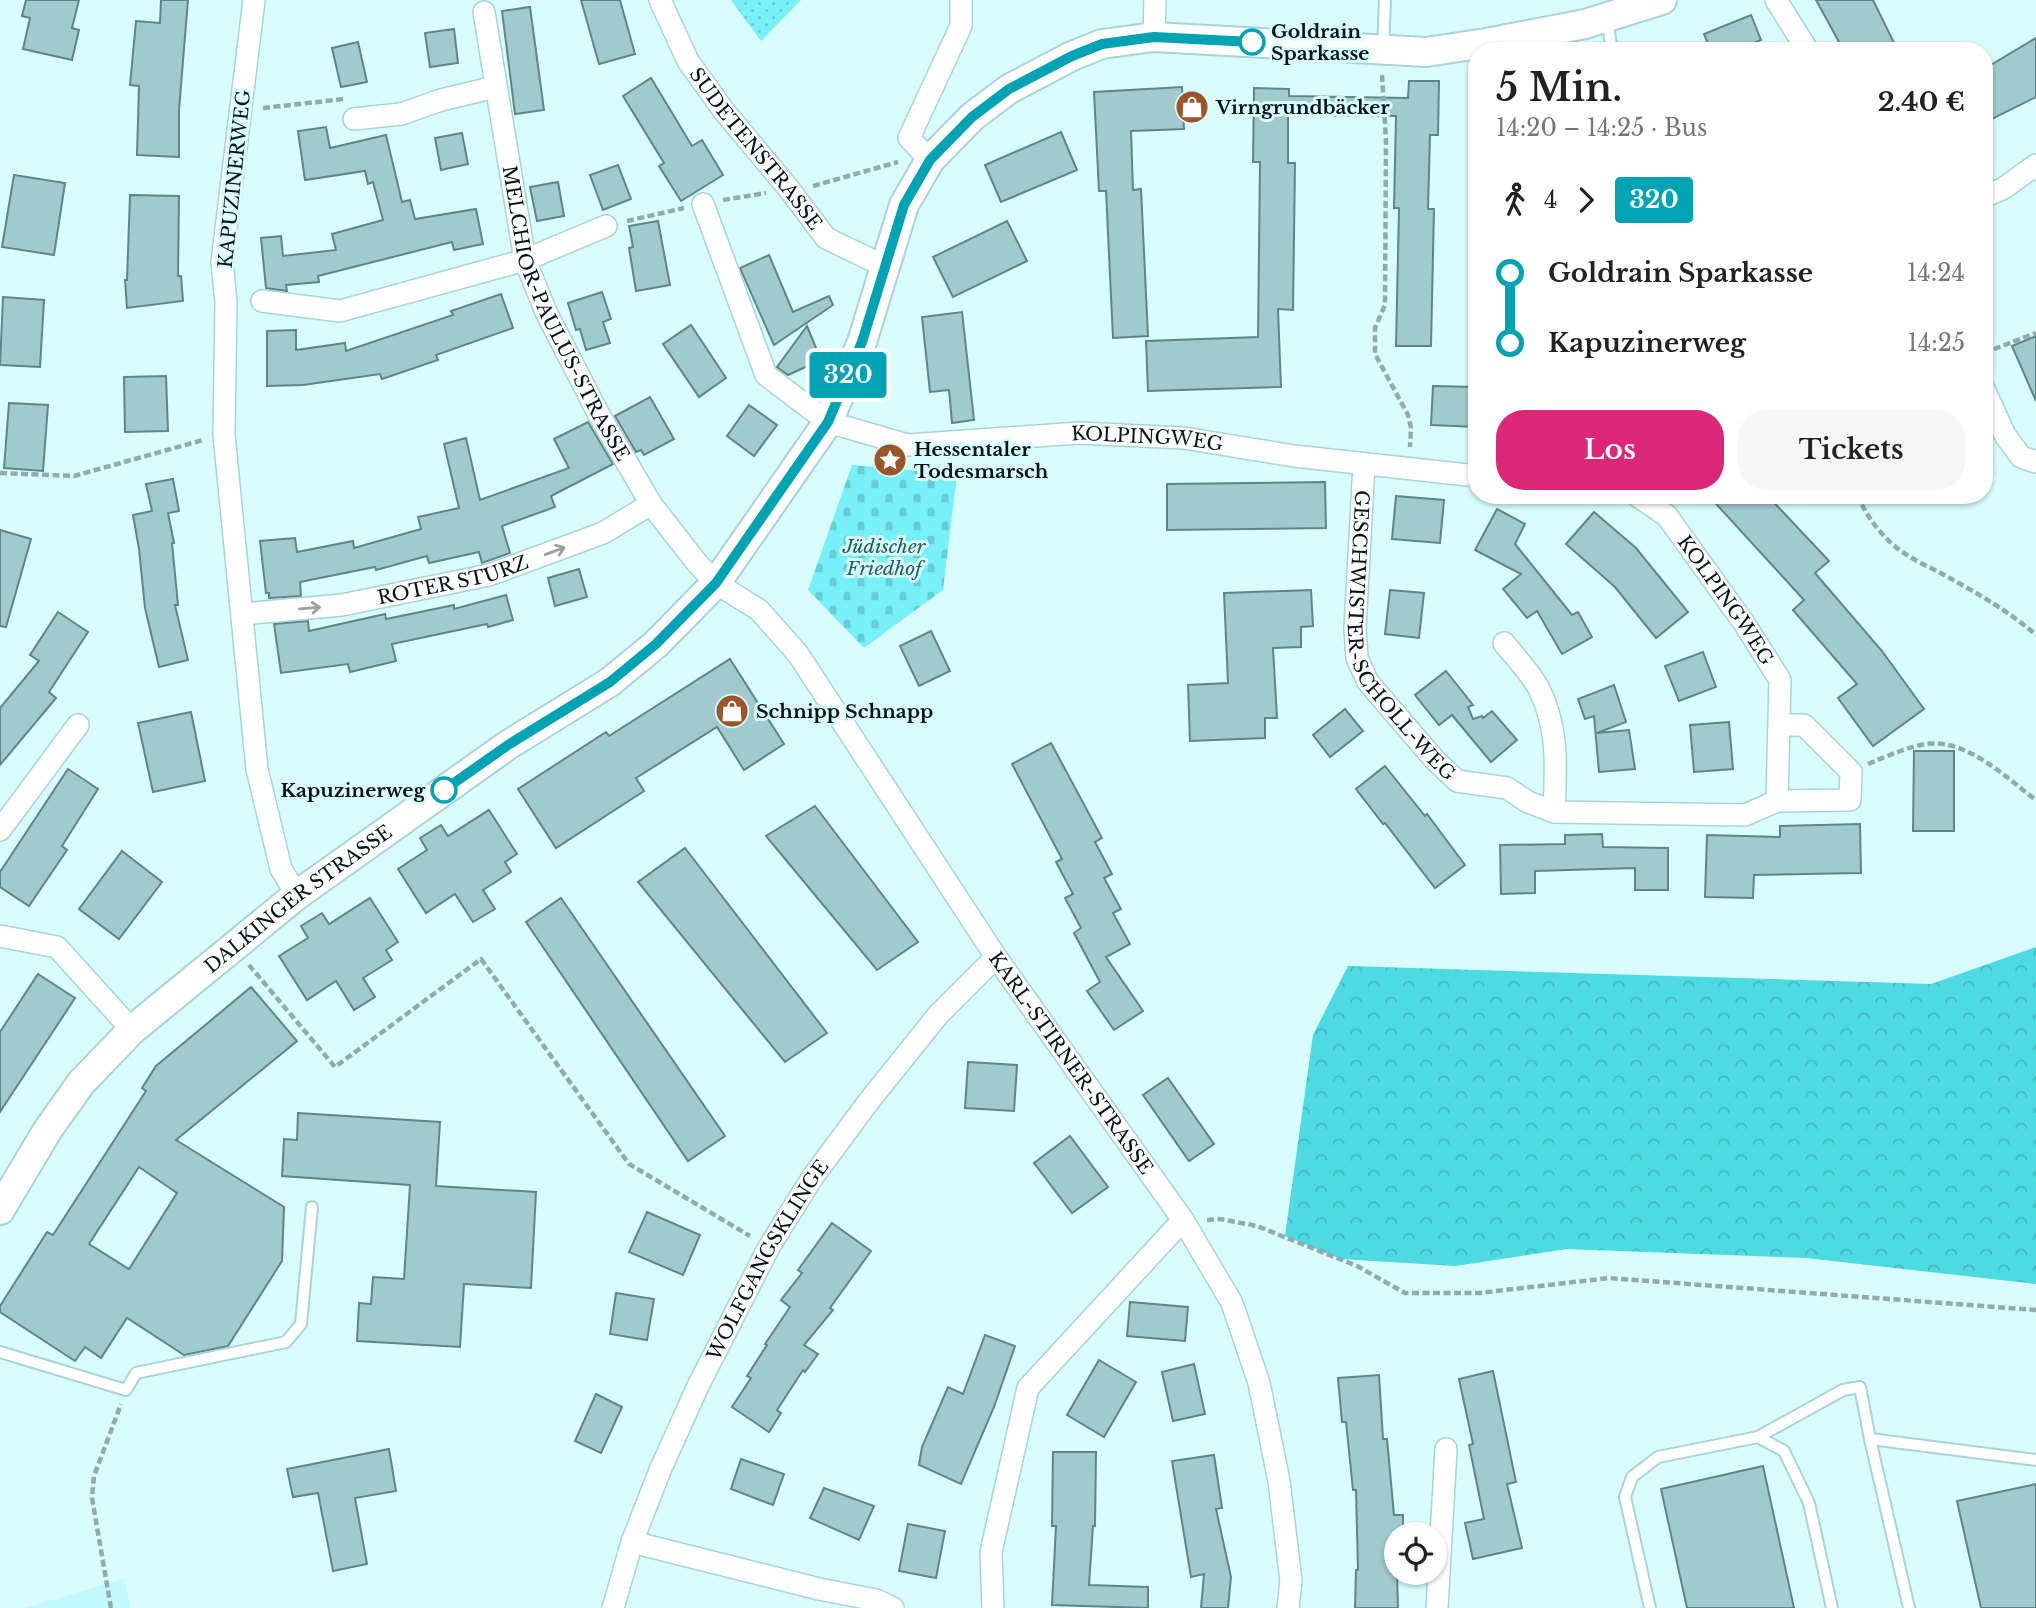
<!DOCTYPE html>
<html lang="de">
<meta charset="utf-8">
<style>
:root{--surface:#fff;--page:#f6f6f6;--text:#222;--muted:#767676;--accent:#db2777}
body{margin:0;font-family:"Libre Baskerville",serif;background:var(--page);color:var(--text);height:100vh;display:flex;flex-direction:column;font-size:26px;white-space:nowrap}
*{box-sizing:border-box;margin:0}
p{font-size:23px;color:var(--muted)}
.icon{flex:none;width:38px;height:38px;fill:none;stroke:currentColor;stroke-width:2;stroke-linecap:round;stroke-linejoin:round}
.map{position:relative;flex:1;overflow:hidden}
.drawer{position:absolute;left:1468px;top:42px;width:525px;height:462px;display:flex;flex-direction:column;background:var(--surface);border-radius:28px;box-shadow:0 2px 5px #0004}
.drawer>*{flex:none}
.badge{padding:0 14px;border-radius:5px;font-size:24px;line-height:46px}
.tools{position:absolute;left:1384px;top:1522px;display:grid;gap:14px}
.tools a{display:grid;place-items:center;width:63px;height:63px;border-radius:50%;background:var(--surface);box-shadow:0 2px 5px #0004;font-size:35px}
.map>.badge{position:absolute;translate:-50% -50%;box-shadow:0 0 0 4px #fff}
.legs{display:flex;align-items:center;gap:10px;height:77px;padding:0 28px;font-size:23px}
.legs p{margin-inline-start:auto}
.head{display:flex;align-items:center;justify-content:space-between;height:119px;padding:0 28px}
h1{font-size:38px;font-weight:600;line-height:52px}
.cta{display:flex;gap:14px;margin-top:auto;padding:14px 28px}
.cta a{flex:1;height:80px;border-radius:28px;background:var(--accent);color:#fff;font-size:28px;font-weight:600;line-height:80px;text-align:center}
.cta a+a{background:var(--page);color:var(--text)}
ul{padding:0 28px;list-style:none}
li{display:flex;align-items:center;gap:24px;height:70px;font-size:26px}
li i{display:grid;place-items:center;width:10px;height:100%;margin:0 9px;background:currentColor}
li i::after{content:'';width:18px;height:18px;margin:-9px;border:5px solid;border-radius:50%;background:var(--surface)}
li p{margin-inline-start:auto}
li:first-child i{background:linear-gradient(#0000 50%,currentColor 0)}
li:last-child i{background:linear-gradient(currentColor 50%,#0000 0)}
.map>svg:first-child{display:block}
.built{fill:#c2f9fc}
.grass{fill:url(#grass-dots)}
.forest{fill:url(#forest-crowns)}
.cemetery{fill:url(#cemetery-stones)}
.building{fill:#a0cacd;stroke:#5e8689;stroke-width:2;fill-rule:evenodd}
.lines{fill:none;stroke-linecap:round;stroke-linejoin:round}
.service-casing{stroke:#a9d4d7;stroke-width:14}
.minor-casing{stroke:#a9d4d7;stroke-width:24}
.tertiary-casing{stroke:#a9d4d7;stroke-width:32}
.path{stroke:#8fabad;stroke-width:4.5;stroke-dasharray:7 3.5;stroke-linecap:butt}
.service{stroke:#fff;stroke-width:10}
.minor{stroke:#fff;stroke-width:21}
.tertiary{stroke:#fff;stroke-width:28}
.oneway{stroke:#9ba1a1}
.line-1-casing{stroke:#fff;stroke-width:16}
.line-1{stroke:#00a3b4;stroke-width:10}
.stop-1-dot{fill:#fff;stroke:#00a3b4;stroke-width:3.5}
.labels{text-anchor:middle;stroke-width:6;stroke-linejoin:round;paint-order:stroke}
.stop-label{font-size:19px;font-weight:bold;fill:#041415;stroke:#d9fcfe;text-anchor:start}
.poi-label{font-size:19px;font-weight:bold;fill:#041415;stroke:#d9fcfe;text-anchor:start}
.street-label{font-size:19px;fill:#041415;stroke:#d9fcfe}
.park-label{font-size:19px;font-style:italic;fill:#235c60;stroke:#d9fcfe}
</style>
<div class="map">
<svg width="2036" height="1608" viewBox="0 0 2036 1608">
<defs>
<pattern id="grass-dots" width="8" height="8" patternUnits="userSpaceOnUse" patternTransform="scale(1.75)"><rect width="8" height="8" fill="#78f0f7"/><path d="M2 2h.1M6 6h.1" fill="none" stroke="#66cdd3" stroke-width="1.8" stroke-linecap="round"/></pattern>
<pattern id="forest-crowns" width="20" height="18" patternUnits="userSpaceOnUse" patternTransform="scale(1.75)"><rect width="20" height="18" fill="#4ddae3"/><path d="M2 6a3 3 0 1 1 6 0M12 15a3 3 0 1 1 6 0" fill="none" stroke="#42bac2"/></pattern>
<pattern id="cemetery-stones" width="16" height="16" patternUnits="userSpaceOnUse" patternTransform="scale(1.75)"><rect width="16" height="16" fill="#78f0f7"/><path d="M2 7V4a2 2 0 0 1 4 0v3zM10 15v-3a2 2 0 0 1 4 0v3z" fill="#66cdd3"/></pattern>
</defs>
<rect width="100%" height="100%" fill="#d9fcfe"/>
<polygon class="built" points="125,1578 130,1608 25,1608"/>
<polygon class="grass" points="731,0 801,0 761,41"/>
<polygon class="forest" points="2036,947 2036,1284 1806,1258 1567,1249 1456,1266 1341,1259 1285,1236 1313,1035 1348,966 1931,984"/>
<polygon class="cemetery" points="852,465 957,474 943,590 864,648 808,590"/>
<g class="building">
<polygon points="26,0 79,0 72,28 79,30 72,60 23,49 30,18 22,16"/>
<polygon points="161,0 188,0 179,110 179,157 137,155 139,86 130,85 136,21 160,23"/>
<polygon points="581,0 620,0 635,54 599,64"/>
<polygon points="1816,0 1873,0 1898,51 1844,51"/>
<polygon points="530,7 544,110 515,114 502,11"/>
<polygon points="1751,15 1761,40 1735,51 1711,51 1704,34"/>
<polygon points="454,29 458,63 430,67 425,33"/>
<polygon points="2036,38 2036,97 1984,123 1984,69"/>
<polygon points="358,42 367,82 341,87 332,48"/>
<polygon points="651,78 692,146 702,140 723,175 681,201 659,166 664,163 623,96"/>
<polygon points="1409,81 1439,81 1438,135 1430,135 1428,209 1434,209 1431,346 1396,346 1399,208 1394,208 1396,116 1288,115 1288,163 1295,163 1293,310 1278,309 1281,387 1148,391 1146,341 1258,337 1260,162 1253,162 1254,88 1289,89 1289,96 1408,98"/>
<polygon points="1182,87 1184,129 1131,131 1133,190 1141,189 1148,336 1113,338 1106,191 1099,191 1094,92"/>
<polygon points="326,127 330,148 386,135 402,202 410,200 415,219 476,209 483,244 454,250 452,242 318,276 319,282 286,285 287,291 266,288 261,238 281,236 283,256 336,250 332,234 383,220 373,182 368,184 365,171 305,180 298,131"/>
<polygon points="1061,132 1077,170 1001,202 985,165"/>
<polygon points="462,133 468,164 441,170 435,138"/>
<polygon points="618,165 631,199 603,210 590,175"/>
<polygon points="14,175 65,183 54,255 2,247"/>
<polygon points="558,182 564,216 537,221 530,187"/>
<polygon points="130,195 179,196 178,276 181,276 183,301 127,308 125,280 127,280"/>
<polygon points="658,221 670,285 636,291 629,248 633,247 629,226"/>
<polygon points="1007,221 1027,261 953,297 933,257"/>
<polygon points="769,255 793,312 829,296 833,305 774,345 740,268"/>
<polygon points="602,292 611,319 603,322 610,343 586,350 580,329 576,330 568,303"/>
<polygon points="501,294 513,328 436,355 438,360 382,379 380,374 303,385 267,386 267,331 296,330 296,350 345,343 346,351 453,315 451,311"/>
<polygon points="3,297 44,300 40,367 0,365"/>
<polygon points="962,312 974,420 952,423 949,390 930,392 922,317"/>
<polygon points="691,325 726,378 699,397 663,344"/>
<polygon points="807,326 821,360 788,375 777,367"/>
<polygon points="2036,336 2036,401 2012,346"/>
<polygon points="166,376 168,431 125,432 124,377"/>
<polygon points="1433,386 1477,387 1477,427 1431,425"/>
<polygon points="650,397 674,439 644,455 641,450 636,452 615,416"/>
<polygon points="9,403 48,405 43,471 4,468"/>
<polygon points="749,405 777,425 754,456 727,436"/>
<polygon points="588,422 613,464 551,496 555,507 502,526 510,553 482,563 479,552 429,563 427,556 376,570 375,567 300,582 301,596 269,598 269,593 266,593 260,541 295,538 297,552 353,541 354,548 421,529 418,517 459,508 444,444 466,438 480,500 569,468 554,439"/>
<polygon points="173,479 179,511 168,513 174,543 172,543 178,605 175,605 188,660 159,667 145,608 139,549 133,515 152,511 146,484"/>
<polygon points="1325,482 1326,528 1167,530 1167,484"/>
<polygon points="1708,495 1767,495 1829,561 1815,573 1882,651 1924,709 1873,746 1838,698 1857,684 1793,610 1804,600"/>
<polygon points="1396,496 1444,500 1440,543 1392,539"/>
<polygon points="1497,509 1525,524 1515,544 1572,615 1578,612 1592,637 1562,654 1537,611 1527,618 1503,589 1521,574 1475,550"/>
<polygon points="1594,512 1636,548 1688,612 1656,638 1615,587 1566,544"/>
<polygon points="0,530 31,539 6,627 0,626"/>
<polygon points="579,569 587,597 555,606 548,578"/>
<polygon points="1311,590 1313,626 1301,627 1301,647 1273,648 1277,718 1265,718 1265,738 1190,741 1188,685 1228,683 1224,593"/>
<polygon points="1390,590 1424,593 1419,638 1385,634"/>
<polygon points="506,595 513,620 488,627 487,624 392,644 396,661 350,672 348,664 281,673 274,624 308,621 309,631 385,614 386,619 454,605 454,609"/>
<polygon points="58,612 88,632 49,692 56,698 0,765 0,708 39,661 30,655"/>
<polygon points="931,631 950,671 919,686 900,646"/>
<polygon points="1703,652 1716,687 1679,701 1665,666"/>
<polygon points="730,659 784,744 744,770 717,727 636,778 644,791 556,848 518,789 606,732 609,736"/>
<polygon points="1446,671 1473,705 1468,707 1473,719 1482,716 1483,718 1492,711 1517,740 1491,762 1452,715 1439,725 1415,695"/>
<polygon points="1614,685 1626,722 1597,733 1629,730 1635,769 1599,772 1594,716 1585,719 1578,699"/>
<polygon points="1345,709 1363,731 1330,757 1313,735"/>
<polygon points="191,712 205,781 153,792 138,723"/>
<polygon points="1729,722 1733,769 1694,772 1690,725"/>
<polygon points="1051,743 1102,838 1095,842 1112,874 1104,878 1121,909 1113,913 1130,944 1106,957 1143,1011 1114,1030 1087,991 1100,982 1074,933 1081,928 1065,898 1073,894 1056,862 1062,859 1012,764"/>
<polygon points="1914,751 1954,751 1954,831 1913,831"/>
<polygon points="1385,766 1425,816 1427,814 1465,865 1435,888 1385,823 1383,824 1356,789"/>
<polygon points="68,769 98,789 62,846 67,850 29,906 0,887 0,872"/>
<polygon points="815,806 918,942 877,970 766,836"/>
<polygon points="489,810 517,854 505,862 511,872 483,890 495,909 473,922 455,894 426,913 398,869 427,850 420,838 441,825 448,836"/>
<polygon points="1860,824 1861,873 1754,875 1753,898 1705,897 1707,835 1780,837 1780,826"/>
<polygon points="1602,834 1603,847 1668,848 1668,890 1635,890 1635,868 1535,871 1535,893 1501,894 1500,845 1565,844 1565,835"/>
<polygon points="685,848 827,1033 785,1062 638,882"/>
<polygon points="122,851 162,882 119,939 79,909"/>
<polygon points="370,898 398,942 386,950 392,960 363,978 375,997 354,1010 336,981 307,1000 279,956 308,938 301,926 322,913 329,924"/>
<polygon points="561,898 725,1136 688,1161 526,922"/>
<polygon points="38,974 75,998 0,1112 0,1032"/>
<path d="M251 987 297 1041 176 1140 284 1207 282 1261 228 1346 184 1355 127 1318 101 1358 85 1347 75 1361 0 1312V1306L47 1232 53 1235 146 1091 142 1088 156 1066ZM139 1167 177 1193 129 1269 89 1244Z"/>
<polygon points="968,1062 1017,1065 1014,1111 965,1108"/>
<polygon points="1168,1078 1214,1144 1189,1161 1143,1095"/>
<polygon points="298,1113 440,1122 436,1186 536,1192 531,1288 464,1284 460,1347 357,1341 359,1303 371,1304 373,1277 404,1279 410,1185 282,1176 284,1139 297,1140"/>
<polygon points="1070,1136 1108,1187 1072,1213 1034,1163"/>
<polygon points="647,1212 700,1235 683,1275 629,1252"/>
<polygon points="832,1223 871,1251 830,1308 833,1310 804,1345 818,1354 805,1372 803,1370 777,1410 781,1413 769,1432 732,1407 751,1378 747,1376 767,1345 765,1344 790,1307 781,1300 802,1273 798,1270"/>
<polygon points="616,1293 654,1299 647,1340 610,1334"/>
<polygon points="1130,1302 1188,1307 1185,1341 1127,1336"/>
<polygon points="985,1335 1015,1346 994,1407 961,1484 919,1465 922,1447 948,1387 963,1394"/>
<polygon points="1099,1360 1136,1382 1104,1437 1067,1415"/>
<polygon points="1194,1364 1205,1414 1173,1421 1162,1372"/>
<polygon points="1493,1371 1516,1482 1507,1484 1522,1548 1473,1559 1465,1523 1484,1519 1469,1445 1473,1444 1459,1379"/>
<polygon points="1379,1375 1383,1439 1387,1439 1394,1515 1403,1515 1403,1535 1396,1535 1398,1608 1355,1608 1356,1570 1358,1570 1356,1490 1353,1490 1346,1422 1342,1422 1338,1378"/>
<polygon points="596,1394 622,1407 601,1453 575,1441"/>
<polygon points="389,1449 396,1491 355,1498 367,1564 333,1571 318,1493 293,1497 287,1469"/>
<polygon points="1053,1452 1096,1452 1095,1526 1093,1526 1089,1585 1148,1587 1148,1608 1052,1605 1056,1526 1052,1526"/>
<polygon points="1214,1455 1222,1508 1216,1509 1231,1577 1228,1608 1201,1608 1204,1574 1191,1577 1172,1461"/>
<polygon points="741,1459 784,1474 773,1505 731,1489"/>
<polygon points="1763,1466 1794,1608 1687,1608 1661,1489"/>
<polygon points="2036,1484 2036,1608 1981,1608 1957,1501"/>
<polygon points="824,1488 874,1506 859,1540 810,1518"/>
<polygon points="908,1524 945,1531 936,1578 899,1571"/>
</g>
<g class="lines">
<defs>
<g id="service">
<polyline points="1607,19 1612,51"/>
<polyline points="1383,50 1385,0"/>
<polyline points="0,1352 126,1390 136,1373 286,1342 301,1324 312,1207"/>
<polyline points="1758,1437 1843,1390 1860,1387 1870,1439"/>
<polyline points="1650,1608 1625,1497 1632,1477 1658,1457 1758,1437 1784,1451 1809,1503 1832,1608"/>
<polyline points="1909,1608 1870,1439 2036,1460"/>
</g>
<g id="minor">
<polyline points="254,0 222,262 226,302 224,435 257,769 281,869 297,895"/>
<path id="s1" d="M660 0 688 61 724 111 789 189 826 238 884 266"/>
<polyline points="1776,0 1808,51"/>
<path id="s2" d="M484 12 525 260 546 312 598 413 651 504 697 563 716 583 759 610 798 654 996 957 1183 1220 1232 1303 1259 1383 1279 1481 1291 1581 1288 1608"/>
<polyline points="1154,37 1155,0"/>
<polyline points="354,119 401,114 441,100 495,87"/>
<polyline points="930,160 909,138 961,26 961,0"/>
<polyline points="1984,197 2004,188 2036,165"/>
<path id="s3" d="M703 204 766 375 828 422 908 445 1079 433 1184 438 1294 456 1477 476"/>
<polyline points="262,301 340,311 525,260 606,226"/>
<polyline points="1984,389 2005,435 2021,457 2036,462"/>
<path id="s4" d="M1364 464 1355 629 1357 658 1368 682 1434 759 1457 781 1507 788 1528 802 1554 812 1745 815 1777 801"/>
<path id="s5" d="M1636 495 1667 516 1744 623 1780 680 1777 801 1850 800 1851 772 1804 725H1779"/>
<path id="s6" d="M242 614 342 605 489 575 603 533 651 504"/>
<path d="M1504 643C1515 657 1529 671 1538 687 1559 727 1556 768 1554 812"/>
<polyline points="0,830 78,725"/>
<polyline points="0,936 57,947 132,1030"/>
<polyline points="632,1542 819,1589 876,1600 893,1608"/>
<path id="s7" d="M613 1608 632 1542 661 1468 698 1386 769 1247 812 1178 869 1101 938 1015 996 957"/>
<polyline points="993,1608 991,1552 1028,1388 1183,1220"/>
<polyline points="1437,1608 1446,1449"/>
</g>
<g id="tertiary">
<path id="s8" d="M0 1210 47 1131 81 1083 132 1030 297 895 508 745 610 682 656 644 716 583 828 422 862 342 904 205 930 160 972 117 1009 89 1072 56 1102 44 1154 37 1426 52 1486 43 1585 24 1662 0"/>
</g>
</defs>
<use href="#service" class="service-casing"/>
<use href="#minor" class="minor-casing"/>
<use href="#tertiary" class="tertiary-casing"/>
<g class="path">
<polyline points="1382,75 1386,141 1385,305 1375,328 1375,354 1408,415 1411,428 1410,447"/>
<polyline points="263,108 344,99"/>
<polyline points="813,186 898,162"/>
<polyline points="723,200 766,193"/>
<polyline points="627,221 684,208"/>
<polyline points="1984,353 2036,333"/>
<polyline points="0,473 74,476 203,440"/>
<path d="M1857 495C1865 512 1874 526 1887 539 1903 556 1926 565 1946 576 1977 593 2010 612 2036 635"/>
<path d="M1868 764C1887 756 1905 748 1925 744 1967 738 2005 777 2036 800"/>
<polyline points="249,965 335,1067 481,959 629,1164 750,1236"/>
<polyline points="1207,1220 1220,1219 1257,1226 1357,1266 1405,1293 1479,1293 1609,1278 2036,1310"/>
<polyline points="111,1608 92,1498 94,1476 121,1404"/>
</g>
<use href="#service" class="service"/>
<use href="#minor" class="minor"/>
<use href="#tertiary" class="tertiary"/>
</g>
<defs><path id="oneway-shaft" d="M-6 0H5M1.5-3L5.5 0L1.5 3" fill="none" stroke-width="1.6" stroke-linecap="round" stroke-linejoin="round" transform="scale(1.75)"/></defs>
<g class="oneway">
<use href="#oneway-shaft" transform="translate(555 551) rotate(-20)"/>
<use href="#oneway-shaft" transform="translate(310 608) rotate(-5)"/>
</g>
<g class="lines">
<defs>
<polyline id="line-1" points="444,790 508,745 610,682 656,644 716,583 828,422 862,342 904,205 930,160 972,117 1009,89 1072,56 1102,44 1154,37 1252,42"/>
</defs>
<use href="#line-1" class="line-1-casing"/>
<use href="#line-1" class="line-1"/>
</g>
<defs>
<symbol id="shop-disc" viewBox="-11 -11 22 22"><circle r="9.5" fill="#9a5529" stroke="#d9fcfe"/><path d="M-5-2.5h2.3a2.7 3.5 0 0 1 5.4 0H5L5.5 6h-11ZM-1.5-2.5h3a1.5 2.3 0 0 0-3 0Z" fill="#fff"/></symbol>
<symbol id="sight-disc" viewBox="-11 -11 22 22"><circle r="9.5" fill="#9a5529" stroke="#d9fcfe"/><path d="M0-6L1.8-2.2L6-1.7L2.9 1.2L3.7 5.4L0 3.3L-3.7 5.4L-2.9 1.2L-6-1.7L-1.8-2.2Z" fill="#fff"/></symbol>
</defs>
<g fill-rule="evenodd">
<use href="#shop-disc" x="1173" y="88" width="38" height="38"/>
<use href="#sight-disc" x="871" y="441" width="38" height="38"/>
<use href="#shop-disc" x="713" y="692" width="38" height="38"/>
</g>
<g class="stop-1-dot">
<circle cx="1252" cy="42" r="12"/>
<circle cx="444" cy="790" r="12"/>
</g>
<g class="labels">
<g class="stop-label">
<text x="1271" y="38">Goldrain<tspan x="1271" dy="22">Sparkasse</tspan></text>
<text x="425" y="797" text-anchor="end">Kapuzinerweg</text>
</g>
<g class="poi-label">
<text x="1216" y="114">Virngrundbäcker</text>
<text x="914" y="456">Hessentaler<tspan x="914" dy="22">Todesmarsch</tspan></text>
<text x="756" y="718">Schnipp Schnapp</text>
</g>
<g class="street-label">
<text dy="7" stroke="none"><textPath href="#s1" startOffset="178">SUDETENSTRASSE</textPath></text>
<text transform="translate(234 179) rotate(-84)" y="7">KAPUZINERWEG</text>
<text dy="7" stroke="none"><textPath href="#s2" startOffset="315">MELCHIOR-PAULUS-STRASSE</textPath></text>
<text dy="7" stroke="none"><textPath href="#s3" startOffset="583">KOLPINGWEG</textPath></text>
<text dy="7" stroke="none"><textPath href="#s6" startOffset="214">ROTER STURZ</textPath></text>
<text dy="7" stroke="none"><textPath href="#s5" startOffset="140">KOLPINGWEG</textPath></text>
<text dy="7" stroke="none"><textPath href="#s4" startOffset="187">GESCHWISTER-SCHOLL-WEG</textPath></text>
<text dy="7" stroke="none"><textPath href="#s8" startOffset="436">DALKINGER STRASSE</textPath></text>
<text dy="7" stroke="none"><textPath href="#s2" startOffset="1230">KARL-STIRNER-STRASSE</textPath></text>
<text dy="7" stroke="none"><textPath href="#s7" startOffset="382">WOLFGANGSKLINGE</textPath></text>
</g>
<g class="park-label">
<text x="884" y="553">Jüdischer<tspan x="884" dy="22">Friedhof</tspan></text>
</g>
</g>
</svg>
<div class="tools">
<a><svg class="icon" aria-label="locate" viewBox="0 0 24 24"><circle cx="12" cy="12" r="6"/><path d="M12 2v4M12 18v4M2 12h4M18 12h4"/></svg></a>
</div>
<b class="badge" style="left:848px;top:375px;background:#00a3b4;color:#fff">320</b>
<section class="drawer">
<div class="head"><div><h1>5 Min.</h1><p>14:20 – 14:25 · Bus</p></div><b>2.40 €</b></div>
<div class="legs"><svg class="icon" aria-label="walk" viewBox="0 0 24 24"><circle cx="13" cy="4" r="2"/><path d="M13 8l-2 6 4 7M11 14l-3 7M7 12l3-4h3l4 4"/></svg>4<svg class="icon" aria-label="forward" viewBox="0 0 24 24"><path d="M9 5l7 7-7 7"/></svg><b class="badge" style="background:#00a3b4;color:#fff">320</b></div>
<ul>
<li><i style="color:#00a3b4"></i><b>Goldrain Sparkasse</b><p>14:24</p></li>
<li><i style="color:#00a3b4"></i><b>Kapuzinerweg</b><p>14:25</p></li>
</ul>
<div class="cta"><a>Los</a><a>Tickets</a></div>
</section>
</div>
